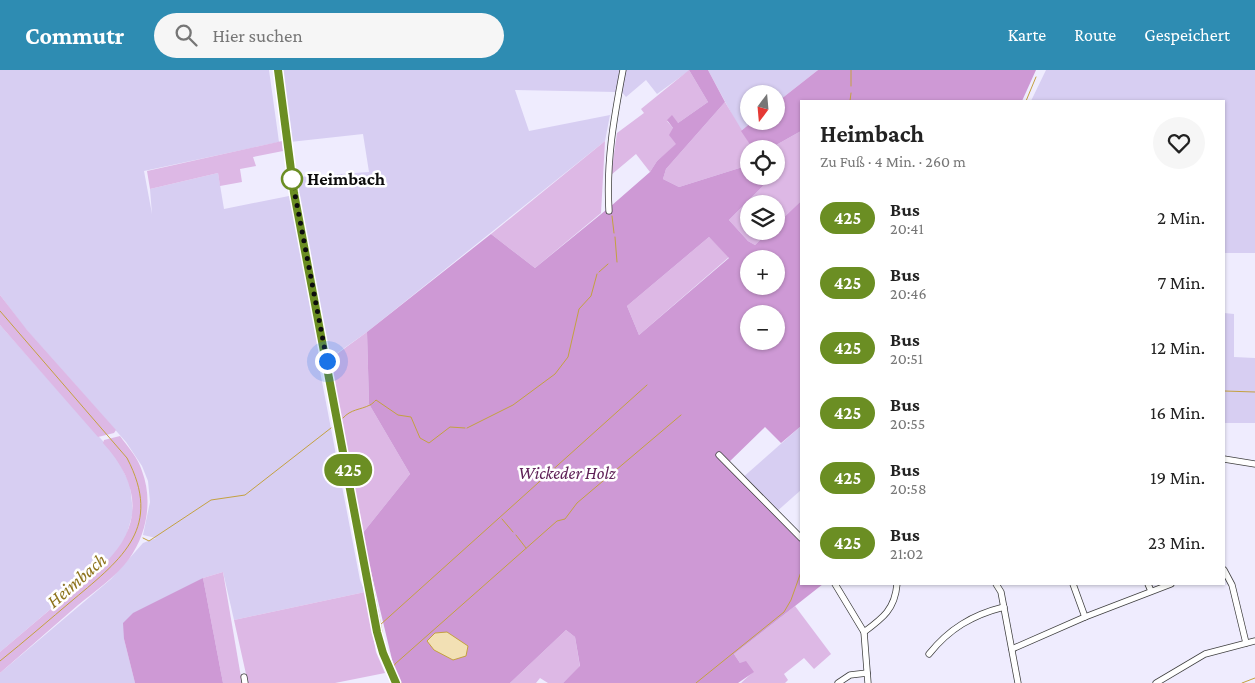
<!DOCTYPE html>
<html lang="de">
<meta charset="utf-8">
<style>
:root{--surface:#fff;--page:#f6f6f6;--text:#222;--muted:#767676;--accent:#2e8cb2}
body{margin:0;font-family:"Crimson Pro",serif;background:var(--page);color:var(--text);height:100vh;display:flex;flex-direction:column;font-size:19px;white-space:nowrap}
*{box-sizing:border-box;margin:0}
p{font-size:16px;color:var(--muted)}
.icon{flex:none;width:28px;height:28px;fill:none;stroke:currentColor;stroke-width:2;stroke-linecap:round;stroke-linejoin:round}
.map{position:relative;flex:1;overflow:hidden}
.details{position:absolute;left:800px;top:30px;width:425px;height:485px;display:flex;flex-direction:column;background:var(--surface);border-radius:0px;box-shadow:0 1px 4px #0004}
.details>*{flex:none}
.badge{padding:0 10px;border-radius:16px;font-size:18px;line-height:32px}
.needle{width:32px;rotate:196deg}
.fabs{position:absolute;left:740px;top:15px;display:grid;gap:10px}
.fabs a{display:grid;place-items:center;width:45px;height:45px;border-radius:50%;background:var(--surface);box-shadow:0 1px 4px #0004;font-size:25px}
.you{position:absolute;width:25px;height:25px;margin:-12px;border:4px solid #fff;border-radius:50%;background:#1a73e8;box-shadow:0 0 0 8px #1a73e833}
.map>.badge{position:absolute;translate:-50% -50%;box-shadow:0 0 0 2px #fff}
.round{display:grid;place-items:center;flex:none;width:52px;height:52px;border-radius:26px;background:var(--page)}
.headline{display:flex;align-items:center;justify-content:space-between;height:85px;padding:0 20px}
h1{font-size:24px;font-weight:700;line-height:38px}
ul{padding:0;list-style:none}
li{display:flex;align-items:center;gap:15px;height:65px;padding:0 20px}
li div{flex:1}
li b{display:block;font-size:19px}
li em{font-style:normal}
li .badge{min-width:55px;font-weight:700;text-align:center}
header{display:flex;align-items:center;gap:30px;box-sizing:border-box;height:70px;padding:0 25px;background:var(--accent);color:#fff}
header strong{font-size:24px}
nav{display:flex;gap:28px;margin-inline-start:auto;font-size:18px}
.search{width:350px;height:45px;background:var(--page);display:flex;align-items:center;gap:12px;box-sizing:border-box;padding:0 18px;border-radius:28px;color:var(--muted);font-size:19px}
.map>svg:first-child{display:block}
.farmland{fill:#d7cef2}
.green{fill:#ddb8e5}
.forest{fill:#ce99d5;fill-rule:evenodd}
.water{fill:#f2e0b4;stroke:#c4a140}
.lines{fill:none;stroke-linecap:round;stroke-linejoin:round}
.stream{stroke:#c4a140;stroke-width:1}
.minor-casing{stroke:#3f3f3f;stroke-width:7}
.minor{stroke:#fff;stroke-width:5.5}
.line-casing{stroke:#fff;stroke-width:11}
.line{stroke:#6b8e23;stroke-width:8}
.walk{stroke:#0c0c0c;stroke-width:5;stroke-dasharray:0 9}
.stop-dot{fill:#fff;stroke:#6b8e23;stroke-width:2.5}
.labels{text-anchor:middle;stroke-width:5;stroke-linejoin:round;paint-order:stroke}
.stop-label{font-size:18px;font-weight:bold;fill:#0c0c0c;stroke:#fff;text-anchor:start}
.park-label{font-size:18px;font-style:italic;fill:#5f2157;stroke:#fff}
.water-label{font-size:19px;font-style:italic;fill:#8e741d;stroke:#fff}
</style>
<header>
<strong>Commutr</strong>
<div class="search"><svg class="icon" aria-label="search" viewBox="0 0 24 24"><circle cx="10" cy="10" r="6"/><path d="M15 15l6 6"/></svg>Hier suchen</div>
<nav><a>Karte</a><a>Route</a><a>Gespeichert</a></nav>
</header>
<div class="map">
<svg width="1255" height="613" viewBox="0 0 1255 613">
<rect width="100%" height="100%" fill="#efecfe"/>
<g class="farmland">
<polygon points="0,0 269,0 279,72 144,101 152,144 150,119 218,103 224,139 299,124 296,107 369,102 363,64 290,72 281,0 620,0 616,22 515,20 529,61 610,45 605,71 367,262 319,296 360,510 365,522 234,550 223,502 203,508 124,569 135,613 0,613 0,603 111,509 143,473 156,468 143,465 150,432 148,411 142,396 126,372 24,257 0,225"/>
<polygon points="626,0 690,0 657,24 646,10 626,27 621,21"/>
<polygon points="708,0 818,0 776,33 776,24 749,24 749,51 753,51 741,61"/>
<polygon points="1046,0 1255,0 1255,183 1224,183 1224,31 1031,31"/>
<polygon points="1224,243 1234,244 1234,287 1255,288 1255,353 1224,353"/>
<polygon points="0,255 117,387 130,415 133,442 126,467 114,485 0,582"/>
<polygon points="801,356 801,420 775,443 741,409"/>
</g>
<g class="green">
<polygon points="689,0 708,32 678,53 667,51 673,58 677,74 657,91 650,102 636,84 611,105 617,63 644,43 641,39"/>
<polygon points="725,32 753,79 749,79 749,95 679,117 663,109 666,99"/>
<polygon points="801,61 801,131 776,155 776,134 749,134 749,161 769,161 755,175 748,171 729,150 766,113 764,106 776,106 776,79 769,79"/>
<polygon points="282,71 283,81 253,87 256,96 240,99 242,112 220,116 218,103 150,119 147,101"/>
<polygon points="605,71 601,143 535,198 491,164"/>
<polygon points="709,167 729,187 639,265 627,236"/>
<polygon points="0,225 27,260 116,360 114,363 98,367 0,255"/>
<polygon points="367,262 369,334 410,404 362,464 330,289"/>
<path d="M120 366C128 377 138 388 142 401 153 430 147 464 129 489 116 507 95 521 78 535 52 558 26 580 0 603V582L105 493C145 454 139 412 103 373L104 370Z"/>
<polygon points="223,502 242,613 223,613 203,508"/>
<polygon points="365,522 376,582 385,603 335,613 248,613 234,550"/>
<polygon points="795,536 831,584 814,599 804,588 784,604 788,610 785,613 741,613 753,602 740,593 734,584"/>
<polygon points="566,560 575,567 580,597 563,613 548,613 540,608 536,613 510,613"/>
</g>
<g class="forest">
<path d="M689 0H708L725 32 666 99 663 109 679 117 749 95V106H764L766 113 729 150 748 171 755 175 769 161H776V155L801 131V356L781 373 765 357 726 395 801 471V514H823L734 584 740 593 746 591 754 602 738 613H563L580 596 575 567 566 560 510 613H400L395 602 362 464 410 404 369 334 367 262 491 164 535 198 611 136 650 102 657 91 676 74 669 65 673 58 667 50 672 45 678 53 708 32ZM709 167 729 188 639 265 627 236ZM749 189H776V216H749ZM749 244H776V271H749Z"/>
<polygon points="818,0 1036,0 1022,31 801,31 801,61 769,79 753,79 741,61 753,51 776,51 776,33"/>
<polygon points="203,508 223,613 135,613 124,569 123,553 133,543"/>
</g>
<polygon class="water" points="447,562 468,576 466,586 453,590 434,580 427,571 435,563"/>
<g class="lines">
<g class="stream">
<polyline points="851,0 851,16"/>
<polyline points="850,31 851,23"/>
<polyline points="1026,31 1036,7"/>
<polyline points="612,146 614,163"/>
<polyline points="615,167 617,192"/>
<polyline points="599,202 608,194"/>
<path d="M0 241 127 388C163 457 123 488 74 529 49 550 25 571 0 591"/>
<polyline points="1224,321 1255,322"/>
<path d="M343 348C351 339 360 340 370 335 372 334 374 332 376 330L398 345 411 347 420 368 429 373 450 357 465 358"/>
<polyline points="467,358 513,335 555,304 568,287 579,239 591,226 597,204"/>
<polyline points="502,449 513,462"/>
<polyline points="363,464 385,577"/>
<polyline points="516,465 526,478"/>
<polyline points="143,468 149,471 211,430 245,425 331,358"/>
<polyline points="380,555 647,315"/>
<polyline points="401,613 394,597 395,594 557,451 565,449 577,433 681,345"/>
<polyline points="696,613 784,542 791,530 801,502"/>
<polyline points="1242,613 1255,608"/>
</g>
<defs>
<g id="minor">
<polyline points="278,0 297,136 377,562 383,583 396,613"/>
<path d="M609 141C606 92 614 47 623 0"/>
<polyline points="719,385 801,468"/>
<polyline points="1224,389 1255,394"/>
<polyline points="1224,500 1232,515 1246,573"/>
<polyline points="835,514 864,562 868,613"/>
<polyline points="996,514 1001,522 1018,613"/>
<polyline points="1073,514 1085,547"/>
<polyline points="1148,514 1151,521"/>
<path d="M864 562C883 548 895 539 897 514"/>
<polyline points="1012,579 1085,547 1171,514"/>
<path d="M929 584C949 559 972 545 1004 537"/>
<polyline points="244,607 245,613"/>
<polyline points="838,613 850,605 867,603"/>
<polyline points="1156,613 1205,584 1255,571"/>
</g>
</defs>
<use href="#minor" class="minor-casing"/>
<use href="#minor" class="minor"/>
</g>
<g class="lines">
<defs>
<polyline id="line" points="278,0 294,123 377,562 383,583 396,613"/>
</defs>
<use href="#line" class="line-casing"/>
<use href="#line" class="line"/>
<polyline class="walk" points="292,109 327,291"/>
</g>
<circle class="stop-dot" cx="292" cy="109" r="10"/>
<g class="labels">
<g class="stop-label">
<text x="307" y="115">Heimbach</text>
</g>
<g class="park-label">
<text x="567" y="409">Wickeder Holz</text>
</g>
<g class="water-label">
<text transform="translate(76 510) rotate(-41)" y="7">Heimbach</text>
</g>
</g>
</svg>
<div class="fabs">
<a><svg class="needle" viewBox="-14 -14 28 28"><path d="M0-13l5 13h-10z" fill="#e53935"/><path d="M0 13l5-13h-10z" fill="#767676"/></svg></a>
<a><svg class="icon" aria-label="locate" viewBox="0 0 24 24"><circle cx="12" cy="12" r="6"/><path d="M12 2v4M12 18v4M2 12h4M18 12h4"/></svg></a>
<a><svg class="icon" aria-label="layers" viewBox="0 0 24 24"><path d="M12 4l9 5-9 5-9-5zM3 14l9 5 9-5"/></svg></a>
<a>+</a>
<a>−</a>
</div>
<div class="you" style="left:327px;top:291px"></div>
<b class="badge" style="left:348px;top:400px;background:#6b8e23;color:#fff">425</b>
<section class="details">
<div class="headline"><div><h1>Heimbach</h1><p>Zu Fuß · 4 Min. · 260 m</p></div><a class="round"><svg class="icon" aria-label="heart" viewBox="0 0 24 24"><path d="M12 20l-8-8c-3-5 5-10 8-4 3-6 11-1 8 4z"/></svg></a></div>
<ul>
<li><span class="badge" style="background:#6b8e23;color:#fff">425</span><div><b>Bus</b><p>20:41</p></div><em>2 Min.</em></li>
<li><span class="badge" style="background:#6b8e23;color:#fff">425</span><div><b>Bus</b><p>20:46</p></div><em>7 Min.</em></li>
<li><span class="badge" style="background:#6b8e23;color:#fff">425</span><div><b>Bus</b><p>20:51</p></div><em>12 Min.</em></li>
<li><span class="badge" style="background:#6b8e23;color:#fff">425</span><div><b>Bus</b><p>20:55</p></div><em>16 Min.</em></li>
<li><span class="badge" style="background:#6b8e23;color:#fff">425</span><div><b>Bus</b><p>20:58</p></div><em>19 Min.</em></li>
<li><span class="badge" style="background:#6b8e23;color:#fff">425</span><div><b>Bus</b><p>21:02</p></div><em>23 Min.</em></li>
</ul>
</section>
</div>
